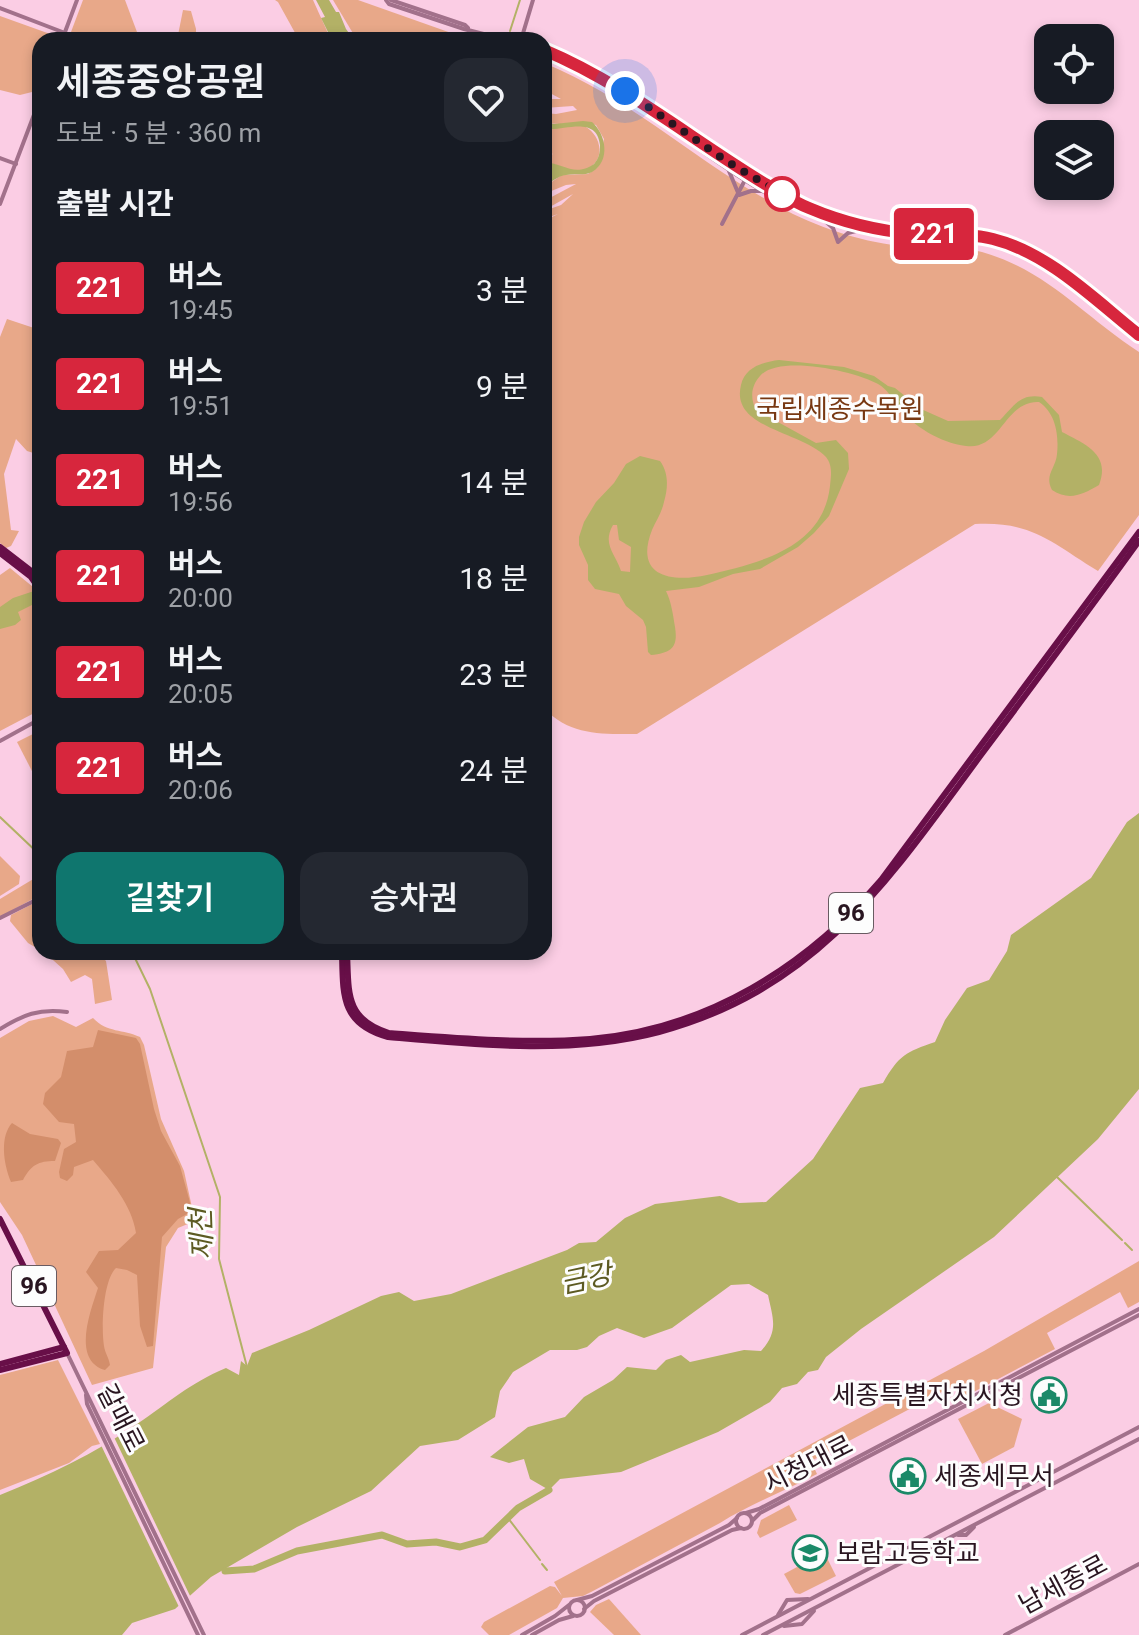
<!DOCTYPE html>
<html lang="ko">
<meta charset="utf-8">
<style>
:root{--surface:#171b24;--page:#242831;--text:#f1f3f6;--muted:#9ea1a6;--accent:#0f766e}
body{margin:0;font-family:Roboto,"Noto Sans KR",sans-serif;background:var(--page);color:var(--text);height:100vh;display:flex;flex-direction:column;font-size:30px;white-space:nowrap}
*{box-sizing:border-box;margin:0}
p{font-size:26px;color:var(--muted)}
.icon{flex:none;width:44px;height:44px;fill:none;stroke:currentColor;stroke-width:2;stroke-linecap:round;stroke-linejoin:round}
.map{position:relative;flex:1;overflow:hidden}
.details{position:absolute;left:32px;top:32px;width:520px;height:928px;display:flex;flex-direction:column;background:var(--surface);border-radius:24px;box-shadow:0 4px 12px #0003}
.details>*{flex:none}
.badge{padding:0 16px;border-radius:6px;font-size:28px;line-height:52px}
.buttons{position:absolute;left:1034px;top:24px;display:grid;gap:16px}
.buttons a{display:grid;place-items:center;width:80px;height:80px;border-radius:16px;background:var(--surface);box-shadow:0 4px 12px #0003;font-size:40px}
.you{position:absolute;width:40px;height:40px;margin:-20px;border:6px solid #fff;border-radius:50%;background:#1a73e8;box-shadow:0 0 0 12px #1a73e833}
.map>.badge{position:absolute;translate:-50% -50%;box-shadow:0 0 0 4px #fff}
h2{padding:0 24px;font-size:30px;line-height:72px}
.round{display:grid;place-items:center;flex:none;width:84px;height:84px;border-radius:24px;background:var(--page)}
.summary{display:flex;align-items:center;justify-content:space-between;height:136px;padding:0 24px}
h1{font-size:38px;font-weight:600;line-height:60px}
.button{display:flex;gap:16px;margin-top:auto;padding:16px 24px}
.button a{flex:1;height:92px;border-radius:24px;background:var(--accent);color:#fff;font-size:32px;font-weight:600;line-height:92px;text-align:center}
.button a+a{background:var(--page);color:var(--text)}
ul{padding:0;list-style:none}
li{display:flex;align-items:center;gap:24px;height:96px;padding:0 24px}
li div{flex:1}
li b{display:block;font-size:30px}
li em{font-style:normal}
li .badge{min-width:88px;font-weight:700;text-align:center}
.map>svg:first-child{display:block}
.green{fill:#e8a889}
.forest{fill:#d38e6b}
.water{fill:#b3b166;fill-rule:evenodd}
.pier{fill:#fbcde4}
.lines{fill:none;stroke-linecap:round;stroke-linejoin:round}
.stream{stroke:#b3b166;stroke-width:2}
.river{stroke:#b3b166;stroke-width:7}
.minor{stroke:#a2718b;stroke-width:4}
.major{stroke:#680f48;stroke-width:6}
.line-casing{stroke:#fff;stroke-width:18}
.line{stroke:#d7263d;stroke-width:12}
.walk{stroke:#291520;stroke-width:8;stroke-dasharray:0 14.4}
.stop-dot{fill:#fff;stroke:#d7263d;stroke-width:4}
.labels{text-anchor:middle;stroke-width:6;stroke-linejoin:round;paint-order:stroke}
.shield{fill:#fdfdfd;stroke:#695b62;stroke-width:2}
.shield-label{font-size:24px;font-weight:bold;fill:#291520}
.park-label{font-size:26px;fill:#783812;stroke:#fdfdfd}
.poi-label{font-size:26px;fill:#291520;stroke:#fdfdfd;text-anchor:start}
.street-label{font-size:26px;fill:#291520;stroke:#fdfdfd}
.water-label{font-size:28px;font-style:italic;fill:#5c5a22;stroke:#fdfdfd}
</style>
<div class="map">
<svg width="1139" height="1635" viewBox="0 0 1139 1635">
<rect width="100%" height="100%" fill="#fbcde4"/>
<g class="green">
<polygon points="83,0 125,0 140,40 68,40"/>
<polygon points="275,0 313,0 331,40 299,40 278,2"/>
<polygon points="333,0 358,0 471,40 357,40"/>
<polygon points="183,10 191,11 196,29 196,40 177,40"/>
<polygon points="0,16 53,35 55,40 40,40 40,80 36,91 20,95 0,90"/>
<path d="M544 63C635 100 705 170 793 214 831 232 873 245 915 247 936 249 961 246 982 252 1046 270 1085 317 1139 352V515L1098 571C1052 543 1033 521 975 524L637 734C602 734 570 736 544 708V221L558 214 544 219V211L561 205 573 194 548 208H544V201L576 184 566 185 544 194V187L562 175 588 174 598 167 604 139 596 125C578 120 562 127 544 122V113L556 114 577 110 573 106 544 108V99H561L548 92 544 94Z"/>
<path d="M582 125C600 132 608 159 587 169 572 176 559 162 544 163V157L553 154 544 151V128Z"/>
<polygon points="7,319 40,330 40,455 27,451 16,439 4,474 11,530 19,531 11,546 6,548 0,543 0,337"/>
<polygon points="10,568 33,587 40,600 40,710 0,731 0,575"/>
<polygon points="33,734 40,747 40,769 33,773 17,742"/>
<polygon points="0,856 20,876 19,884 0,896"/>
<polygon points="40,875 40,895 0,917 0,899"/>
<polygon points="40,900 40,950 28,943 10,921 11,915"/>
<polygon points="44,952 97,952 106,961 112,1000 95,1004 92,979 85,975 71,982 63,969"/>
<path d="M53 1016 76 1027 93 1018C107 1033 123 1029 140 1037L144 1045 161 1119 184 1171 195 1221 178 1228 166 1247 153 1368 92 1385 22 1235 0 1202V1038L29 1021Z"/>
<path d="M1139 1261V1302L1128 1308 1120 1292 1047 1333 1055 1349 966 1396 959 1383 811 1461 817 1474C785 1491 750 1504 720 1523L593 1591 583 1596 563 1598 557 1608 509 1635H489L481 1627 484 1622 550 1586 555 1587 562 1596 554 1582 984 1351Z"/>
<polygon points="58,1360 100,1444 92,1446 69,1463 0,1490 0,1375"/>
<polygon points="989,1403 1022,1419 1014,1447 982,1464 958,1419"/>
<polygon points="789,1505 797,1520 760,1538 757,1533 761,1520"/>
<polygon points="826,1556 836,1576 800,1594 795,1593 784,1574 812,1559"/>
<polygon points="609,1599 641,1635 614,1635 590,1612 596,1605"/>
</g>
<g class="forest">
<path d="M98 1030 136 1038 140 1044 154 1109 161 1131 180 1166 191 1206 189 1213 178 1219 162 1237 153 1346 147 1347 140 1326 137 1275 127 1270 116 1268C103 1280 101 1328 104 1346 105 1353 109 1358 110 1365L105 1370C71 1360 91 1310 98 1288L86 1272 99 1251 118 1250 136 1233C132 1205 111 1181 93 1160L74 1167 73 1175 67 1181 60 1178 59 1172 64 1149 76 1142 74 1124 59 1122 43 1104 45 1093 61 1077 67 1051 93 1047Z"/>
<path d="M12 1123 30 1134 58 1139 61 1143 55 1161C38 1161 31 1165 23 1180L11 1182C3 1163 0 1136 12 1123Z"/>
</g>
<g class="water">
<polygon points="316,0 329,0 336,12 339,12 346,29 354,40 332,40 321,18 325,17"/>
<path d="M583 121 592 122C606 134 611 161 592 172 584 176 575 173 566 175 558 176 551 182 544 187L545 162C564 164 575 177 594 164 599 158 600 153 600 145 597 116 566 130 549 129L544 128V122L554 124Z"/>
<path d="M779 360 844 367 874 376 888 386 895 388 921 409 948 421 1000 420C1014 406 1020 393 1042 397L1059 415 1062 432C1085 444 1111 454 1099 485 1082 495 1069 501 1052 490 1044 475 1056 468 1057 454 1059 436 1056 413 1039 402 1005 400 1001 451 966 446 941 443 912 426 898 406 892 398 887 389 878 384 856 371 778 354 760 376 751 386 750 398 756 410L816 443 836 440 848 453 849 469 829 516 814 533 798 547 760 569 733 574 699 587 666 591C671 601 673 614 675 627 678 646 673 653 651 655L648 652 646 627 643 620 626 606 619 594 595 589 588 580V565L579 545V537L584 522 596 502 614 483 626 464 640 456 660 461C669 473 668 488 664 502 662 512 656 521 652 530 634 576 670 583 707 575 758 563 823 549 830 486 831 475 833 466 826 457 802 431 730 429 741 385 745 367 763 362 779 360ZM613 525H617L619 540 631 547 630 572 621 571C615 553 602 544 613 525Z"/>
<polygon points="40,589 40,601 18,612 21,620 15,625 0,629 0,607 13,598"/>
<path d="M1139 813V1089L1098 1139 994 1237 861 1329 826 1357 818 1370 808 1372 797 1384 782 1388 770 1402 718 1432 621 1472 560 1479 549 1490 530 1479 524 1459 509 1463 490 1457 528 1427 565 1417 584 1397 613 1380 627 1367 656 1370 666 1360 681 1355 690 1362 744 1350 761 1351C779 1331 773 1319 768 1295L749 1284 731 1285 672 1328 644 1338 617 1328 599 1336 587 1347 577 1350H550L513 1372 500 1391 495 1417 458 1440 420 1446 371 1491 297 1527 211 1577 175 1609 132 1623 122 1635H0V1495C49 1475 94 1454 137 1424 170 1402 188 1384 226 1368L239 1375 241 1361 247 1366 252 1353 309 1330 381 1296 399 1292 414 1301 451 1294 567 1250 579 1243 596 1242 625 1218 655 1204 720 1196 739 1203 766 1202 813 1159 860 1088 883 1083C899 1055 906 1052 935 1042L945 1020 967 988 989 980 1007 951 1011 935 1091 878 1127 822Z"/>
</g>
<polygon class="pier" points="113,1435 192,1600 180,1609 100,1443"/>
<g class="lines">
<g class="stream">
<polyline points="510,31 520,0"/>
<polyline points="0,817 40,855"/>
<polyline points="132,952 150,989 220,1197 219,1259 247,1367"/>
<polyline points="1057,1177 1122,1240"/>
<polyline points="1125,1243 1132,1250"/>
<polyline points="508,1518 540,1560"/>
<polyline points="542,1564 547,1570"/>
</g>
<polyline class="river" points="225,1571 254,1569 297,1551 382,1535 407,1544 436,1542 460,1547 485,1540 518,1508 549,1490"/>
<g class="minor">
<polyline points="386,0 389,4 464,29 507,40"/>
<polyline points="391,0 465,25 468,28"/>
<polyline points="0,8 65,33"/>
<polyline points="62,40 77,0"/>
<polyline points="521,40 533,0"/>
<path d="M544 50C625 83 692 140 767 184 781 193 794 202 809 208 842 222 879 231 915 233 941 235 968 233 993 239 1049 253 1095 300 1139 335"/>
<path d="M544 57C636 91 705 164 792 207 828 224 870 235 909 239 937 241 966 238 993 245 1046 259 1097 308 1139 341"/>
<polyline points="0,158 16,164"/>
<polyline points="729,171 739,195 751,191 762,191"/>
<polyline points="0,204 40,99"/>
<polyline points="825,221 833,228 838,242 848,233 856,231"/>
<polyline points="722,224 745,180"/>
<polyline points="0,741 40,719"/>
<polyline points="0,918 40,898"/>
<path d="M0 1029C23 1015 39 1008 67 1012"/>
<polyline points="67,1353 204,1635"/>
<polyline points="86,1395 87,1404 198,1635"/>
<polyline points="746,1513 759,1509 1139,1309"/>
<circle cx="744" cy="1521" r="8"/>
<polyline points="752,1521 760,1513 1139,1315"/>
<polyline points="958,1535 966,1535 974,1527"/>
<polyline points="577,1600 592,1596 729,1525 737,1518"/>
<circle cx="577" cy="1608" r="8"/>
<polyline points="584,1609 594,1601 732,1530 741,1528"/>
<polyline points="778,1615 787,1600 808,1599"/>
<polyline points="784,1626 802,1624 814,1611"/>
<polyline points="522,1635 555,1616 569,1605"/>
<polyline points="532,1635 559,1620 573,1616"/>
<polyline points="742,1635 1139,1427"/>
<polyline points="763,1635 1139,1439"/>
<polyline points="1005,1635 1139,1564"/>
</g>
<g class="major">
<polyline points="0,547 35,574 40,581"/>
<polyline points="0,553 31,577 40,590"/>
<path d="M342 952C343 994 340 1024 388 1037 477 1045 572 1055 659 1032 818 989 889 880 981 755 1034 684 1087 613 1139 541"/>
<path d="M347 952C349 991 344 1019 389 1033 455 1038 524 1044 590 1039 707 1029 806 967 881 880L1139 532"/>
<polyline points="0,1219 67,1353 0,1370"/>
<polyline points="0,1364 64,1347"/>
</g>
</g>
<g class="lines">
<defs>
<path id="line" d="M544 50C625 84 692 140 767 185 781 193 794 202 809 208 842 222 879 231 915 234 941 235 968 233 993 239 1049 253 1095 300 1139 335"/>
</defs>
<use href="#line" class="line-casing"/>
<use href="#line" class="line"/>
<polyline class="walk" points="625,91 728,162 787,197 782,194"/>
</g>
<defs>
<symbol id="civic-ring" viewBox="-11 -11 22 22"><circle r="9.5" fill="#fdfdfd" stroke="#1b8968" stroke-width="1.5"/><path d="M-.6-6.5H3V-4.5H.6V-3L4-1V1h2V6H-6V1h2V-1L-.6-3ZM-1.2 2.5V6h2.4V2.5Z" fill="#1b8968"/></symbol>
<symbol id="school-ring" viewBox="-11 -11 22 22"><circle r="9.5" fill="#fdfdfd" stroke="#1b8968" stroke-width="1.5"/><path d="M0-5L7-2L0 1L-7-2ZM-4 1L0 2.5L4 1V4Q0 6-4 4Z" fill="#1b8968"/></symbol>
</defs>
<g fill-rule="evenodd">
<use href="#civic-ring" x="1029" y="1375" width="40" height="40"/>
<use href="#civic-ring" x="888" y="1456" width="40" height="40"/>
<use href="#school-ring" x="790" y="1533" width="40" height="40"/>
</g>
<circle class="stop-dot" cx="782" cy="194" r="16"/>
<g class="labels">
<g class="shield">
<rect x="829" y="893" width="44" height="40" rx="6"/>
<rect x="12" y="1266" width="44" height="40" rx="6"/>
</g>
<g class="shield-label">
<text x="851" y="921">96</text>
<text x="34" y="1294">96</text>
</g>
<g class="park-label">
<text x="840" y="418">국립세종수목원</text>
</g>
<g class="poi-label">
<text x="1023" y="1404" text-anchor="end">세종특별자치시청</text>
<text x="934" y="1485">세종세무서</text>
<text x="836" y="1562">보람고등학교</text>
</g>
<g class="street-label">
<text transform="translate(121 1418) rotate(63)" y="9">갈매로</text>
<text transform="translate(808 1464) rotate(-27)" y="9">시청대로</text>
<text transform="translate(1063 1584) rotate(-28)" y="9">남세종로</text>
</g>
<g class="water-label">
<text transform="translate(201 1234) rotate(-92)" y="10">제천</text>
<text transform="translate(586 1278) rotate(-12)" y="10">금강</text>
</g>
</g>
</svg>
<div class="buttons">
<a><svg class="icon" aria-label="locate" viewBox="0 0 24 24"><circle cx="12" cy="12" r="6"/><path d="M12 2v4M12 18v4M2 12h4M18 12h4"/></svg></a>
<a><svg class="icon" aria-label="layers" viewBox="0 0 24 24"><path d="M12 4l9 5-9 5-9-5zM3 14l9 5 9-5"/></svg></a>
</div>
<div class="you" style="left:625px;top:91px"></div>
<b class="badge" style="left:934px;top:234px;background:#d7263d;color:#fff">221</b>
<section class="details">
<div class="summary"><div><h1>세종중앙공원</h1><p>도보 · 5 분 · 360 m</p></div><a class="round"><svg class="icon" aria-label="heart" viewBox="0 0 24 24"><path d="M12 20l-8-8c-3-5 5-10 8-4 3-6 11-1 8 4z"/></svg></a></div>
<h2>출발 시간</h2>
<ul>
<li><span class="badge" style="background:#d7263d;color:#fff">221</span><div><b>버스</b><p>19:45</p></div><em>3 분</em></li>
<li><span class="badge" style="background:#d7263d;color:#fff">221</span><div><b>버스</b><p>19:51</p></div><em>9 분</em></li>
<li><span class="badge" style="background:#d7263d;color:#fff">221</span><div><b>버스</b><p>19:56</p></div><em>14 분</em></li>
<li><span class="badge" style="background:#d7263d;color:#fff">221</span><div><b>버스</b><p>20:00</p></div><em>18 분</em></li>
<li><span class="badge" style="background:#d7263d;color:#fff">221</span><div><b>버스</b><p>20:05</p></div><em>23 분</em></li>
<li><span class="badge" style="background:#d7263d;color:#fff">221</span><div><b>버스</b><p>20:06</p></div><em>24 분</em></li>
</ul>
<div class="button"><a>길찾기</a><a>승차권</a></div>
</section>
</div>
